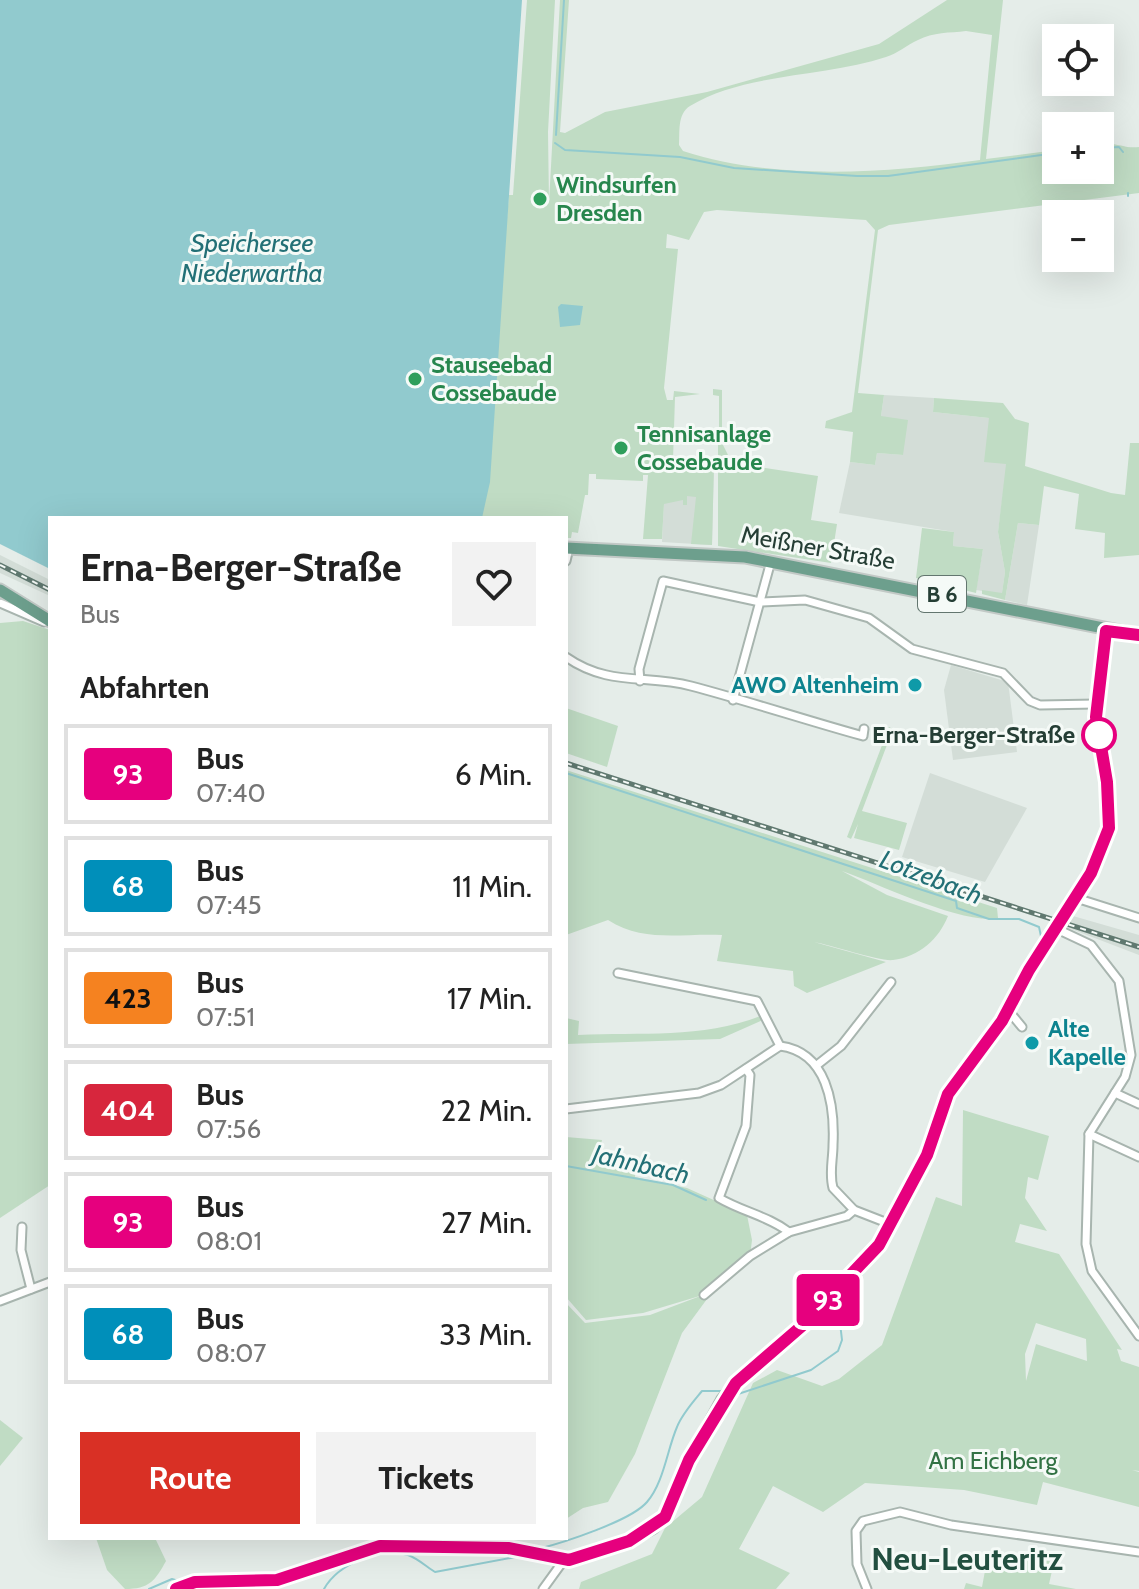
<!DOCTYPE html>
<html lang="de">
<meta charset="utf-8">
<style>
:root{--surface:#fff;--page:#f2f2f2;--text:#222;--muted:#767676;--line:#e0e0e0;--accent:#d93025}
body{margin:0;font-family:Cabin,sans-serif;background:var(--page);color:var(--text);height:100vh;display:flex;flex-direction:column;font-size:30px;white-space:nowrap}
*{box-sizing:border-box;margin:0}
p{font-size:26px;color:var(--muted)}
.icon{flex:none;width:44px;height:44px;fill:none;stroke:currentColor;stroke-width:2;stroke-linecap:round;stroke-linejoin:round}
.map{position:relative;flex:1;overflow:hidden}
.details{position:absolute;left:48px;top:516px;width:520px;height:1024px;display:flex;flex-direction:column;background:var(--surface);border-radius:0px;box-shadow:0 8px 32px #0002}
.details>*{flex:none}
.badge{padding:0 16px;border-radius:6px;font-size:28px;line-height:52px}
.controls{position:absolute;left:1042px;top:24px;display:grid;gap:16px}
.controls a{display:grid;place-items:center;width:72px;height:72px;border-radius:0px;background:var(--surface);box-shadow:0 8px 32px #0002;font-size:40px}
.map>.badge{position:absolute;translate:-50% -50%;box-shadow:0 0 0 4px #fff}
h2{padding:0 32px;font-size:30px;line-height:72px}
.round{display:grid;place-items:center;flex:none;width:84px;height:84px;border-radius:0px;background:var(--page)}
.summary{display:flex;align-items:center;justify-content:space-between;height:136px;padding:0 32px}
h1{font-size:38px;font-weight:700;line-height:60px}
.action{display:flex;gap:16px;margin-top:auto;padding:16px 32px}
.action a{flex:1;height:92px;border-radius:0px;background:var(--accent);color:#fff;font-size:32px;font-weight:700;line-height:92px;text-align:center}
.action a+a{background:var(--page);color:var(--text)}
ul{padding:0;list-style:none}
li{display:flex;align-items:center;gap:24px;height:100px;margin:0 16px 12px;padding:0 16px;border:4px solid var(--line);border-radius:0px}
li div{flex:1}
li b{display:block;font-size:30px}
li em{font-style:normal}
li .badge{min-width:88px;font-weight:700;text-align:center}
.map>svg:first-child{display:block}
.built{fill:#d3ddd7}
.green{fill:#c0dcc4;fill-rule:evenodd}
.water{fill:#91cace}
.lines{fill:none;stroke-linecap:round;stroke-linejoin:round}
.stream{stroke:#91cace;stroke-width:2}
.street-casing{stroke:#a8b5af;stroke-width:11}
.secondary-casing{stroke:#a4b8af;stroke-width:14}
.primary-casing{stroke:#c2c9c6;stroke-width:15}
.street{stroke:#fff;stroke-width:7}
.secondary{stroke:#fff;stroke-width:10}
.primary{stroke:#6d9f8d;stroke-width:11}
.rail-casing{stroke:#607970;stroke-width:5}
.rail{stroke:#f5faf7;stroke-width:2;stroke-dasharray:6;stroke-linecap:butt}
.secondary-bridge-casing{stroke:#a4b8af;stroke-width:14;stroke-linecap:butt}
.secondary-bridge{stroke:#fff;stroke-width:10}
.line-casing{stroke:#fff;stroke-width:18}
.line{stroke:#e6007e;stroke-width:12}
.leisure-dot{fill:#2e9e5b;stroke:#f5faf7;stroke-width:3}
.culture-dot{fill:#0f9aa8;stroke:#f5faf7;stroke-width:3}
.stop-dot{fill:#fff;stroke:#e6007e;stroke-width:4}
.labels{text-anchor:middle;stroke-width:6;stroke-linejoin:round;paint-order:stroke}
.shield{fill:#f5faf7;stroke:#63766f;stroke-width:2}
.shield-label{font-size:22px;font-weight:bold;fill:#253e35}
.leisure-label{font-size:24px;font-weight:bold;fill:#27864d;stroke:#f5faf7;text-anchor:start}
.street-label{font-size:24px;fill:#253e35;stroke:#f5faf7}
.culture-label{font-size:24px;font-weight:bold;fill:#0d838f;stroke:#f5faf7;text-anchor:end}
.stop-label{font-size:24px;font-weight:bold;fill:#253e35;stroke:#f5faf7;text-anchor:end}
.park-label{font-size:24px;fill:#327244;stroke:#f5faf7}
.water-label{font-size:26px;font-style:italic;fill:#237076;stroke:#f5faf7}
.district-label{font-size:32px;font-weight:bold;fill:#224f40;stroke:#f5faf7}
</style>
<div class="map">
<svg width="1139" height="1589" viewBox="0 0 1139 1589">
<rect width="100%" height="100%" fill="#e5ede9"/>
<g class="built">
<polygon points="884,395 934,398 933,412 989,418 1007,464 998,532 1005,572 1002,594 976,590 983,549 953,546 954,532 839,513 850,462 875,465 877,453 903,455 881,416"/>
<polygon points="666,461 714,463 712,545 662,542"/>
<polygon points="1018,523 1039,525 1027,605 1005,600"/>
<polygon points="0,555 50,580 50,596 0,573"/>
<polygon points="951,665 1008,682 1017,752 953,760 944,690"/>
<polygon points="930,773 1027,808 985,882 902,857"/>
<polygon points="1073,916 1139,935 1139,955 1066,927"/>
</g>
<g class="green">
<path d="M527 0H555L548 132 549 203 560 0H569L560 132 565 133 605 112 707 92 879 44 947 0H1003L986 159 1056 150V170H1100V144C1118 142 1125 149 1139 147V193L889 225 878 230 858 393 884 395 881 416 908 420 903 455 877 453 875 465 850 462 853 432 825 428 826 421 852 412 875 230 866 220 717 210 704 212 689 240 667 234 666 248 678 249 664 388 667 400H673L674 391 700 394 675 397 673 460 714 463 712 545 691 544 696 497 687 496V505H683V500L664 504 662 539H643L648 475H643V481L596 479V474H589L588 495H585L578 533 572 532 571 538H566V518H458L506 229 509 195H513ZM966 31 992 35 980 160C886 173 774 181 683 151L679 145C680 132 677 114 690 106 744 73 826 77 886 57 897 54 907 45 918 40 933 32 950 33 966 31Z"/>
<polygon points="713,389 722,390 722,443 732,463 818,476 811,520 837,524 831,563 718,546 718,443 715,442 715,432 719,432 719,396 713,395"/>
<polygon points="934,398 1003,403 1015,419 1029,423 1025,466 1111,493 1125,495 1130,443 1139,443 1139,555 1104,558 1105,533 1075,529 1079,494 1044,486 1039,525 1018,523 1005,600 982,594 982,590 1002,593 1005,572 998,532 1006,464 984,462 989,418 933,412"/>
<polygon points="922,528 954,532 953,546 983,549 976,593 916,578"/>
<polygon points="23,621 50,630 50,1185 0,1218 0,623"/>
<polygon points="566,708 618,726 607,767 566,753"/>
<polygon points="889,727 893,729 862,811 907,823 899,850 854,838 858,824 851,839 847,837"/>
<path d="M566 770 997 908 998 918C963 925 879 884 842 871L887 895 948 916C939 939 919 957 893 960 882 962 831 945 814 942L886 962 807 993 794 986 793 971 717 961 722 935C681 933 644 943 608 920L566 935Z"/>
<path d="M763 1015 765 1019 720 1039 566 1044V1018L579 1021 578 1035C642 1032 703 1039 763 1015Z"/>
<path d="M963 1110 1049 1136 1038 1180 1028 1177 1025 1198 1047 1231 1020 1224 1015 1242 1059 1254 1122 1350 1117 1349 1121 1361 1139 1367V1471L1132 1470 1139 1472V1507L1043 1482 1037 1505 964 1490 865 1483 823 1512 773 1486 739 1549 790 1573 776 1589H579L581 1582 652 1554 665 1528 702 1497 753 1383 777 1370 822 1386 839 1379 882 1345 936 1197 962 1206ZM1036 1323 1086 1339 1087 1361 1036 1344 1026 1381 1025 1354Z"/>
<polygon points="566,1137 602,1140 597,1162 635,1173 635,1177 687,1188 747,1215 752,1240 750,1256 704,1295 707,1299 682,1333 635,1454 608,1502 583,1508 566,1519 566,1303 585,1323 650,1315 703,1295 643,1313 586,1320 566,1297"/>
<polygon points="0,1420 23,1438 0,1466"/>
<path d="M96 1538H155L166 1561C155 1581 149 1589 125 1589L107 1570Z"/>
<polygon points="1008,1554 1054,1562 1049,1584 1076,1589 964,1589 966,1583 982,1587 987,1560 1005,1562"/>
</g>
<g class="water">
<polygon points="0,0 522,0 490,482 482,518 50,518 50,569 0,544"/>
<polygon points="561,304 583,306 580,325 560,327 558,307"/>
</g>
<g class="lines">
<g class="stream">
<polyline points="556,135 564,0"/>
<polyline points="555,143 565,150 680,157 734,168 857,176 888,176 1056,153"/>
<polyline points="1100,148 1119,147 1123,152"/>
<polyline points="1128,193 1128,196"/>
<polyline points="566,773 956,901 957,908 989,919 1019,919 1039,927 1042,941 1009,998"/>
<polyline points="943,1093 1000,1014"/>
<polyline points="923,1151 928,1137"/>
<polyline points="566,1166 673,1185 706,1200"/>
<polyline points="732,1396 811,1370 838,1351 842,1340 838,1306 895,1231"/>
<path d="M538 1549C562 1543 631 1521 647 1502 664 1482 667 1450 677 1427 682 1414 693 1402 702 1391H723"/>
<polyline points="149,1589 172,1579 185,1583"/>
<path d="M324 1589C338 1564 379 1547 408 1555 417 1558 427 1567 435 1572L521 1556"/>
</g>
<defs>
<g id="street">
<polyline points="566,561 569,548"/>
<polyline points="0,603 44,622"/>
<path d="M566 657C609 687 646 674 691 686 748 701 805 720 863 736L864 729"/>
<polyline points="640,681 639,669 663,581 760,602 805,600 869,618 912,649 1003,673 1030,701 1040,705 1096,704"/>
<polyline points="733,700 771,561"/>
<polyline points="1076,898 1139,918"/>
<polyline points="1057,929 1091,945 1119,981 1131,1055 1125,1077 1089,1134 1086,1244 1092,1271 1139,1336"/>
<polyline points="618,973 757,1001 780,1046"/>
<polyline points="1008,1010 1022,1027"/>
<polyline points="817,1065 841,1046 891,982"/>
<path d="M746 1069 750 1075 746 1126 719 1198C743 1212 768 1216 789 1232"/>
<polyline points="1115,1093 1139,1104"/>
<path d="M566 1109 699 1093 721 1085 780 1046C827 1052 835 1104 833 1145 833 1160 829 1173 833 1188L854 1210 890 1224"/>
<polyline points="1089,1134 1139,1157"/>
<polyline points="22,1227 21,1250 31,1289"/>
<polyline points="704,1295 750,1256 789,1232 847,1216 854,1210"/>
<polyline points="0,1301 50,1282"/>
<polyline points="543,1589 564,1560"/>
<polyline points="867,1589 857,1564 856,1531 863,1521 900,1512 951,1525 1139,1552"/>
</g>
<g id="secondary">
<polyline points="1066,914 1091,873 1109,828 1107,782 1096,717 1106,631"/>
<polyline points="176,1589 195,1582 277,1580 380,1546 508,1548 569,1560 629,1541 653,1528 665,1517 689,1460 722,1400 736,1383 803,1325 879,1245 927,1155 948,1094 1002,1021 1029,970 1060,925"/>
</g>
<g id="primary">
<polyline points="566,548 745,557 1139,635"/>
<polyline points="0,590 50,621"/>
</g>
</defs>
<use href="#street" class="street-casing"/>
<use href="#secondary" class="secondary-casing"/>
<use href="#primary" class="primary-casing"/>
<use href="#street" class="street"/>
<use href="#secondary" class="secondary"/>
<use href="#primary" class="primary"/>
<defs>
<g id="rail">
<polyline points="0,565 50,590"/>
<polyline points="566,763 1139,947"/>
</g>
</defs>
<use href="#rail" class="rail-casing"/>
<use href="#rail" class="rail"/>
<defs>
<polyline id="secondary-bridge" points="1060,925 1066,914"/>
</defs>
<use href="#secondary-bridge" class="secondary-bridge-casing"/>
<use href="#secondary-bridge" class="secondary-bridge"/>
</g>
<g class="lines">
<defs>
<polyline id="line" points="176,1589 195,1582 277,1580 380,1546 508,1548 569,1560 629,1541 665,1517 689,1460 736,1383 803,1325 879,1245 927,1155 948,1094 1002,1021 1029,970 1091,873 1109,828 1107,782 1096,717 1106,631 1139,635"/>
</defs>
<use href="#line" class="line-casing"/>
<use href="#line" class="line"/>
</g>
<g class="leisure-dot">
<circle cx="540" cy="199" r="8"/>
<circle cx="415" cy="379" r="8"/>
<circle cx="621" cy="448" r="8"/>
</g>
<g class="culture-dot">
<circle cx="915" cy="685" r="8"/>
<circle cx="1032" cy="1043" r="8"/>
</g>
<circle class="stop-dot" cx="1099" cy="735" r="16"/>
<g class="labels">
<rect class="shield" x="918" y="576" width="48" height="36" rx="6"/>
<g class="shield-label">
<text x="942" y="602">B 6</text>
</g>
<g class="leisure-label">
<text x="556" y="193">Windsurfen<tspan x="556" dy="28">Dresden</tspan></text>
<text x="431" y="373">Stauseebad<tspan x="431" dy="28">Cossebaude</tspan></text>
<text x="637" y="442">Tennisanlage<tspan x="637" dy="28">Cossebaude</tspan></text>
</g>
<g class="street-label">
<text transform="translate(818 548) rotate(10)" y="8">Meißner Straße</text>
</g>
<g class="culture-label">
<text x="899" y="693">AWO Altenheim</text>
<text x="1048" y="1037" text-anchor="start">Alte<tspan x="1048" dy="28">Kapelle</tspan></text>
</g>
<g class="stop-label">
<text x="1075" y="743">Erna-Berger-Straße</text>
</g>
<g class="park-label">
<text x="993" y="1469">Am Eichberg</text>
</g>
<g class="water-label">
<text x="252" y="252">Speichersee<tspan x="252" dy="30">Niederwartha</tspan></text>
<text transform="translate(931 877) rotate(21)" y="9">Lotzebach</text>
<text transform="translate(641 1164) rotate(13)" y="9">Jahnbach</text>
</g>
<g class="district-label">
<text x="967" y="1570">Neu-Leuteritz</text>
</g>
</g>
</svg>
<div class="controls">
<a><svg class="icon" aria-label="locate" viewBox="0 0 24 24"><circle cx="12" cy="12" r="6"/><path d="M12 2v4M12 18v4M2 12h4M18 12h4"/></svg></a>
<a>+</a>
<a>−</a>
</div>
<b class="badge" style="left:828px;top:1300px;background:#e6007e;color:#fff">93</b>
<section class="details">
<div class="summary"><div><h1>Erna-Berger-Straße</h1><p>Bus</p></div><a class="round"><svg class="icon" aria-label="heart" viewBox="0 0 24 24"><path d="M12 20l-8-8c-3-5 5-10 8-4 3-6 11-1 8 4z"/></svg></a></div>
<h2>Abfahrten</h2>
<ul>
<li><span class="badge" style="background:#e6007e;color:#fff">93</span><div><b>Bus</b><p>07:40</p></div><em>6 Min.</em></li>
<li><span class="badge" style="background:#008fba;color:#fff">68</span><div><b>Bus</b><p>07:45</p></div><em>11 Min.</em></li>
<li><span class="badge" style="background:#f58220;color:#111">423</span><div><b>Bus</b><p>07:51</p></div><em>17 Min.</em></li>
<li><span class="badge" style="background:#d7263d;color:#fff">404</span><div><b>Bus</b><p>07:56</p></div><em>22 Min.</em></li>
<li><span class="badge" style="background:#e6007e;color:#fff">93</span><div><b>Bus</b><p>08:01</p></div><em>27 Min.</em></li>
<li><span class="badge" style="background:#008fba;color:#fff">68</span><div><b>Bus</b><p>08:07</p></div><em>33 Min.</em></li>
</ul>
<div class="action"><a>Route</a><a>Tickets</a></div>
</section>
</div>
